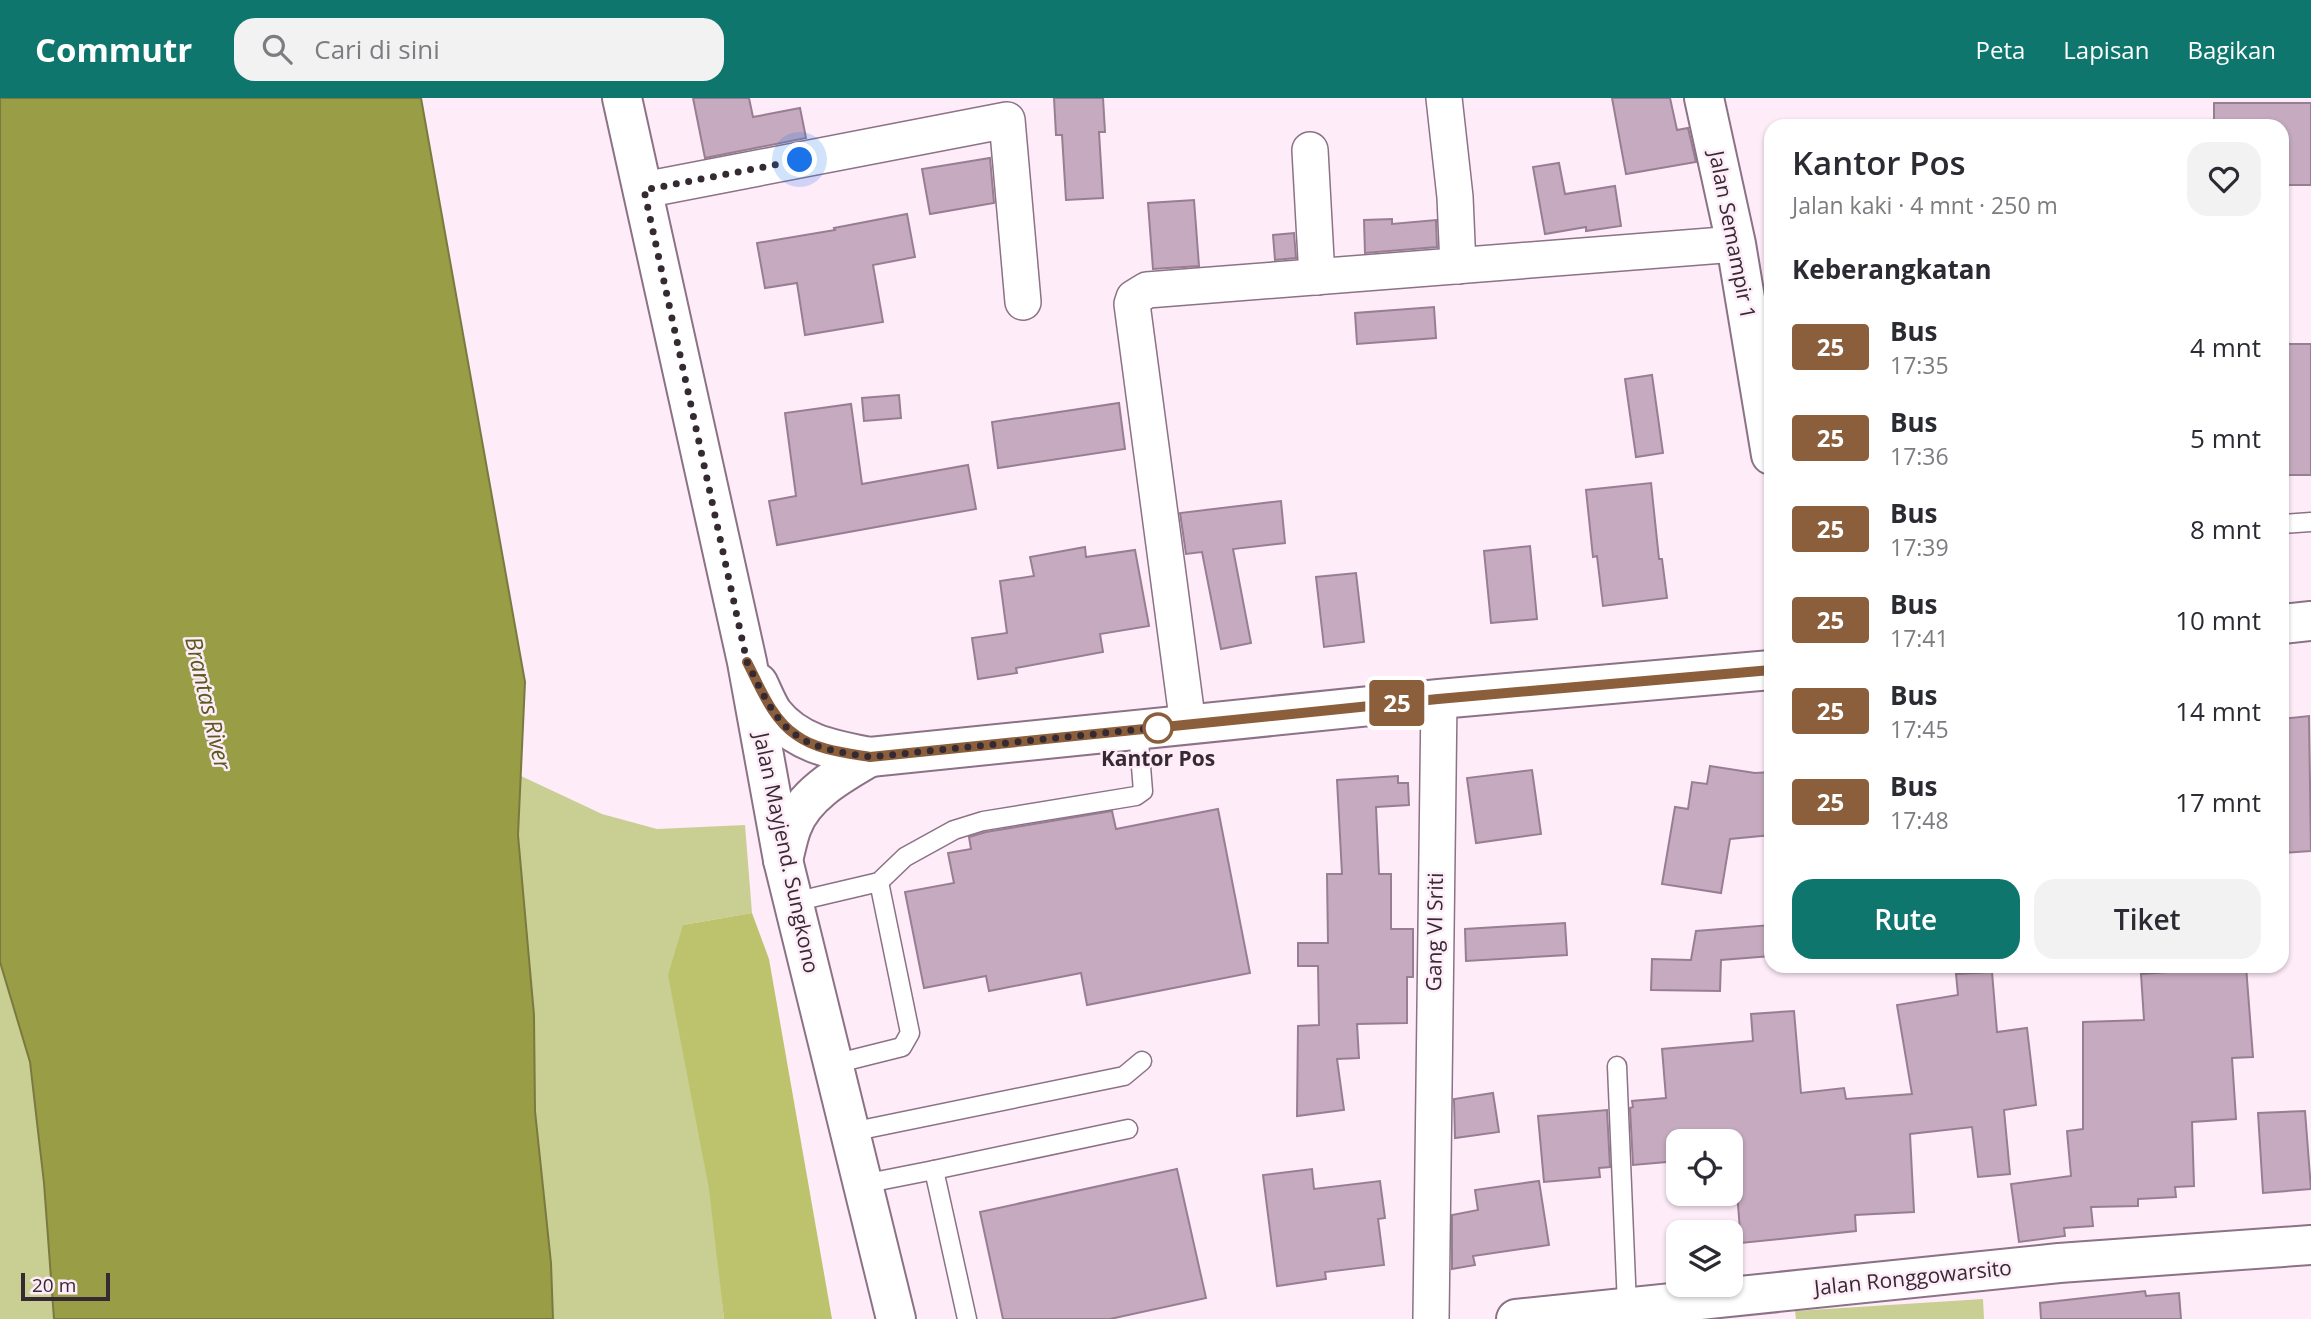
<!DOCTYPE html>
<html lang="id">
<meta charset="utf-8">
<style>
:root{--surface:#fff;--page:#f2f2f3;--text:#2b2b33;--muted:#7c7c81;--accent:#0f766e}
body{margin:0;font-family:"Open Sans",sans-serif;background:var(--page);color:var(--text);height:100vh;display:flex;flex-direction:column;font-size:26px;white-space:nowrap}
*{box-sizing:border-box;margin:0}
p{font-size:23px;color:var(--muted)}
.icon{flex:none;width:38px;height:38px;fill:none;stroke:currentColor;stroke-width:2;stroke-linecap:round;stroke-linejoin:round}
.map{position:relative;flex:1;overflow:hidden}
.side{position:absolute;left:1764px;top:21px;width:525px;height:854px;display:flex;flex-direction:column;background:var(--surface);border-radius:21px;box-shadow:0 2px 5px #0004}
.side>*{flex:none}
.badge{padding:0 14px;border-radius:5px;font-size:24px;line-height:46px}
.fabs{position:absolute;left:1666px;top:1031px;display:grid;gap:14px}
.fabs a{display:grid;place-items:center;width:77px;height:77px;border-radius:14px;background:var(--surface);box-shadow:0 2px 5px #0004;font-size:35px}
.scale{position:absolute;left:21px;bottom:18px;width:89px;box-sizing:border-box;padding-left:7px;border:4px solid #352a32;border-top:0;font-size:19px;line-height:24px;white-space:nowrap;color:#352a32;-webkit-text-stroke:5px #feecf9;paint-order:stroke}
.you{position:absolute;width:35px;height:35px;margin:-18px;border:5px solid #fff;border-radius:50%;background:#1a73e8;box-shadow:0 0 0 10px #1a73e833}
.map>.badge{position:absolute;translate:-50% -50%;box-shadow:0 0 0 4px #fff}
h2{padding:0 28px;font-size:26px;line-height:63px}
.round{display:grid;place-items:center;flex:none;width:74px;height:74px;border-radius:21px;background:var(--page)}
.overview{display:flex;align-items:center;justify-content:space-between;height:119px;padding:0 28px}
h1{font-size:33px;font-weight:600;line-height:52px}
.cta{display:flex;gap:14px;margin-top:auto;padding:14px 28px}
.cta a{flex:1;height:80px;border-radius:21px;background:var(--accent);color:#fff;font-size:28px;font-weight:600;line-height:80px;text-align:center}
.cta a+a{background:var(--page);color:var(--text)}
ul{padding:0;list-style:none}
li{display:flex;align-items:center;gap:21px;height:91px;padding:0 28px}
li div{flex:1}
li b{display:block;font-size:26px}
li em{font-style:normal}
li .badge{min-width:77px;font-weight:700;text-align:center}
header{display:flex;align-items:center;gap:42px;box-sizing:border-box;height:98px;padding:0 35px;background:var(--accent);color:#fff}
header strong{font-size:33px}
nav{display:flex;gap:38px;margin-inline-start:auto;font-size:24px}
.search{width:490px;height:63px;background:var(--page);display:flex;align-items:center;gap:18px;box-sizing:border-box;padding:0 24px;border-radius:21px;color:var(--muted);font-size:26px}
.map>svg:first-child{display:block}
.green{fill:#c9cf92}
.forest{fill:#bdc36c}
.water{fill:#989d46;stroke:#7a7a40;stroke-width:2}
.building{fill:#c6abc0;stroke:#987e92;stroke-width:2}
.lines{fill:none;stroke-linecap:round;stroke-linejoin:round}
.service-casing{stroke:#8b7286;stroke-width:21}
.minor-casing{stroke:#8b7286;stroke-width:38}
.tertiary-casing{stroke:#8b7286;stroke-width:42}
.primary-casing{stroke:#8b7286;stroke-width:42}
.service{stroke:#fff;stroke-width:18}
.minor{stroke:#fff;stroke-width:35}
.tertiary{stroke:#fff;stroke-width:38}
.primary{stroke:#fff;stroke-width:38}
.line-casing{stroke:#fff;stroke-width:16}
.line{stroke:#8b5e3c;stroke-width:10}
.walk{stroke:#352a32;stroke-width:7;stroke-dasharray:0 12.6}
.stop-dot{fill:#fff;stroke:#8b5e3c;stroke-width:3.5}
.labels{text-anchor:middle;stroke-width:5;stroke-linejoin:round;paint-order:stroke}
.street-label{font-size:21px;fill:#352a32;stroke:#feecf9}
.stop-label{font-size:21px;font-weight:bold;fill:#352a32;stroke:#feecf9}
.water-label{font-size:23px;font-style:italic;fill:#585b1c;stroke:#feecf9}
</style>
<header>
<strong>Commutr</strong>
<div class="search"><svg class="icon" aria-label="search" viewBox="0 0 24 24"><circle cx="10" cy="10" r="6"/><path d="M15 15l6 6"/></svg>Cari di sini</div>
<nav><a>Peta</a><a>Lapisan</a><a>Bagikan</a></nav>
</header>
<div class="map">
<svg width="2311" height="1221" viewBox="0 0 2311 1221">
<rect width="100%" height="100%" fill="#feecf9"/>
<g class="green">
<polygon points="521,678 602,716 657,731 745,727 752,815 683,827 724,1221 553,1221 551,1165 535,1013 518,737"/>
<polygon points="0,864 30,964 44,1085 54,1221 0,1221"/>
<polygon points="1983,1201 1984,1221 1796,1221 1795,1213"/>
</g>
<polygon class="forest" points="752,815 769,861 832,1221 724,1221 709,1091 668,877 683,827"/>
<polygon class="water" points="0,0 421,0 525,584 518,737 534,917 535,1013 551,1165 553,1221 54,1221 44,1085 30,964 0,864"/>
<g class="building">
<polygon points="693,0 749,0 753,19 800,10 806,40 705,60"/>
<polygon points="1054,0 1103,0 1105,34 1099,34 1103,100 1066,102 1062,37 1056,37"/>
<polygon points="1612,0 1670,0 1677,32 1688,30 1696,64 1626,76"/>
<polygon points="2214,5 2311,5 2311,87 2282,87 2282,28 2214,28"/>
<polygon points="990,60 994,105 930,116 922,71"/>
<polygon points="1559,65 1565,96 1615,88 1621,128 1586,133 1586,129 1545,136 1533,69"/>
<polygon points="1194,102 1199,168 1153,171 1148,105"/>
<polygon points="907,116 915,159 873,167 883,224 805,237 797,185 765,190 757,145 835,132 834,130"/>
<polygon points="1392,121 1392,126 1436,122 1437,149 1365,155 1364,122"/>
<polygon points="1294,135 1296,160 1275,162 1273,137"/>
<polygon points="1434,209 1436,240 1357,246 1355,215"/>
<rect x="2282" y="246" width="29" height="131"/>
<polygon points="1652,277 1663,355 1636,359 1625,281"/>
<polygon points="899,297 901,320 864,323 862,300"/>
<polygon points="1119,305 1125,351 998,370 992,324"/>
<polygon points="851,306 862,386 968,367 976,411 777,447 769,403 796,398 785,315"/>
<polygon points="1651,385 1659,461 1662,461 1667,500 1603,508 1597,458 1593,459 1586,392"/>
<polygon points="1281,403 1285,445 1233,451 1251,545 1221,551 1202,454 1186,456 1180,415"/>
<polygon points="1530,448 1537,521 1491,525 1484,453"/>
<polygon points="1085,449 1086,459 1135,452 1149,528 1100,536 1103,554 1016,570 1017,575 978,581 972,540 1007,535 1000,483 1034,478 1030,459"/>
<polygon points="1356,475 1364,544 1324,549 1316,479"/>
<polygon points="2309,618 2311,753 2282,755 2282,621"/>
<polygon points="1710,668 1755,675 1771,674 1771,737 1730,741 1721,795 1662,786 1675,709 1688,711 1692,684 1707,686"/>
<polygon points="1532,672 1541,736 1476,745 1467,680"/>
<polygon points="1398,678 1398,685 1408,685 1409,707 1376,709 1379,776 1391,776 1391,831 1413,831 1413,879 1407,879 1407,925 1357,926 1359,960 1337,961 1344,1012 1297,1018 1298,928 1319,927 1318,868 1298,868 1298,845 1328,845 1327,776 1342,776 1337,682"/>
<polygon points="1218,711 1250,875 1087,907 1081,875 989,893 986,878 924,890 905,794 954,785 948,755 971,751 969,739 986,734 1112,713 1116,731"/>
<polygon points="1565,825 1567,857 1466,863 1465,831"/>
<polygon points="1771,827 1771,858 1721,862 1720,893 1651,892 1652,861 1691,862 1696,833"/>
<polygon points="2181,868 2246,868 2253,959 2232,960 2236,1021 2192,1024 2194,1088 2175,1089 2176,1099 2138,1101 2138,1108 2091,1109 2093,1128 2064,1130 2065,1138 2019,1144 2011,1086 2071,1078 2067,1033 2083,1031 2083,924 2144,922 2141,876 2181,873"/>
<polygon points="1992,874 1997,934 2027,930 2036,1007 2004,1012 2010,1076 1978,1079 1972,1029 1910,1036 1914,1114 1855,1117 1856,1133 1741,1145 1733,1043 1678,1043 1678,1063 1633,1067 1630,1010 1633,1009 1632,1003 1666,1000 1662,951 1753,943 1751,916 1794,913 1801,995 1844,990 1846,1001 1912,996 1897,907 1958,897 1956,876"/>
<polygon points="1493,995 1499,1034 1455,1040 1454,1001"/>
<polygon points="1607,1012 1610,1069 1599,1070 1600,1079 1544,1084 1538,1018"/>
<polygon points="2305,1013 2311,1091 2263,1095 2258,1015"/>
<polygon points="1177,1071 1206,1200 1110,1221 1003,1221 980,1114"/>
<polygon points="1312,1071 1314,1091 1380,1083 1385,1120 1378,1121 1384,1167 1325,1174 1326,1181 1277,1188 1263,1077"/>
<polygon points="1539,1083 1549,1147 1473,1158 1475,1167 1452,1171 1452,1117 1478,1112 1475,1092"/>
<polygon points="2145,1193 2146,1198 2179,1195 2181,1221 2041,1221 2040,1205"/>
</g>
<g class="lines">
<defs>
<g id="service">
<polyline points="2282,426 2311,424"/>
<polyline points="794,804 879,784 905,759 954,732 983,723 1136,698 1143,693 1138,632"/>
<polyline points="834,966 902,949 910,935 879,784"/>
<polyline points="1617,968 1627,1208"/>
<polyline points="851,1034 1124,978 1142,963"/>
<polyline points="934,1072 1128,1031"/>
<polyline points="863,1086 934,1072 967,1221"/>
</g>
<g id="minor">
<polyline points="1444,0 1455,99 1458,168"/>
<polyline points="1310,52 1317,179"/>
<polyline points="644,92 1007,22 1023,204"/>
<polyline points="1188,627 1132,206 1134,200 1147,192 1736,146"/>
<polyline points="1431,1221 1439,601"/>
</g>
<g id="tertiary">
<polyline points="1704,0 1736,146 1771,357"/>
<polyline points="1516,1221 2059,1165 2311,1147"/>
</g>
<g id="primary">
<polyline points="622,0 747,564 783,762 896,1221"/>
<polyline points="2282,526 2311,523"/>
<path d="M758 585C763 595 767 606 773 615 797 646 834 652 870 659L1439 601 1771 572"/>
<path d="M783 762C786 751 788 739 792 729 804 696 841 676 870 659"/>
</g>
</defs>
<use href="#service" class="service-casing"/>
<use href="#minor" class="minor-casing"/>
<use href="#tertiary" class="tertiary-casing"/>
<use href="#primary" class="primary-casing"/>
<use href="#service" class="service"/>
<use href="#minor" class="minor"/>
<use href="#tertiary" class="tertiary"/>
<use href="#primary" class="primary"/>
</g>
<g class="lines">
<defs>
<path id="line" d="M747 564C760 589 772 621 796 637 816 652 846 655 870 659L1438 601 1771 572"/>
</defs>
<use href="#line" class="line-casing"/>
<use href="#line" class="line"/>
<path class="walk" d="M800 62 644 92 747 564C760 589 772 621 796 637 816 652 846 655 870 659L1163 629 1158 630"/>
</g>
<circle class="stop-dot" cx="1158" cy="630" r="14"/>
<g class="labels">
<g class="street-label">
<text transform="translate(1732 137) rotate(79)" y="7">Jalan Semampir 1</text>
<text transform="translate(786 755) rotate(78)" y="7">Jalan Mayjend. Sungkono</text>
<text transform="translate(1435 834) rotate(-89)" y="7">Gang VI Sriti</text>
<text transform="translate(1913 1180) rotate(-6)" y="7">Jalan Ronggowarsito</text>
</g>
<g class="stop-label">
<text x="1158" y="668">Kantor Pos</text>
</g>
<g class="water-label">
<text transform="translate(208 605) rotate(77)" y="8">Brantas River</text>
</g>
</g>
</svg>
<div class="fabs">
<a><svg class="icon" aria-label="locate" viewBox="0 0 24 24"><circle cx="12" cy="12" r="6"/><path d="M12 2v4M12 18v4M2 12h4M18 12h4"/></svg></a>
<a><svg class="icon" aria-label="layers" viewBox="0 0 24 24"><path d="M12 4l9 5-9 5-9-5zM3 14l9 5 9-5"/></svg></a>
</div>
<div class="scale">20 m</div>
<div class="you" style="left:800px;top:62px"></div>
<b class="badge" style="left:1397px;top:605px;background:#8b5e3c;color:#fff">25</b>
<section class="side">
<div class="overview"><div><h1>Kantor Pos</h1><p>Jalan kaki · 4 mnt · 250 m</p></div><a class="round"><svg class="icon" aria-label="heart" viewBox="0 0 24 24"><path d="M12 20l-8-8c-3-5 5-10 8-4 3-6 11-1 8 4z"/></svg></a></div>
<h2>Keberangkatan</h2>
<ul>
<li><span class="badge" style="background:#8b5e3c;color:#fff">25</span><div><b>Bus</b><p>17:35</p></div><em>4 mnt</em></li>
<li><span class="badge" style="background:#8b5e3c;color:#fff">25</span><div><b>Bus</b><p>17:36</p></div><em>5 mnt</em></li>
<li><span class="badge" style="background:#8b5e3c;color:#fff">25</span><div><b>Bus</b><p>17:39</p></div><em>8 mnt</em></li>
<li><span class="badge" style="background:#8b5e3c;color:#fff">25</span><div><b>Bus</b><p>17:41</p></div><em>10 mnt</em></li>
<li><span class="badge" style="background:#8b5e3c;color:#fff">25</span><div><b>Bus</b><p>17:45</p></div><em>14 mnt</em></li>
<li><span class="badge" style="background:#8b5e3c;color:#fff">25</span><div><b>Bus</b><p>17:48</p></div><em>17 mnt</em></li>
</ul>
<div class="cta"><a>Rute</a><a>Tiket</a></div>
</section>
</div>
